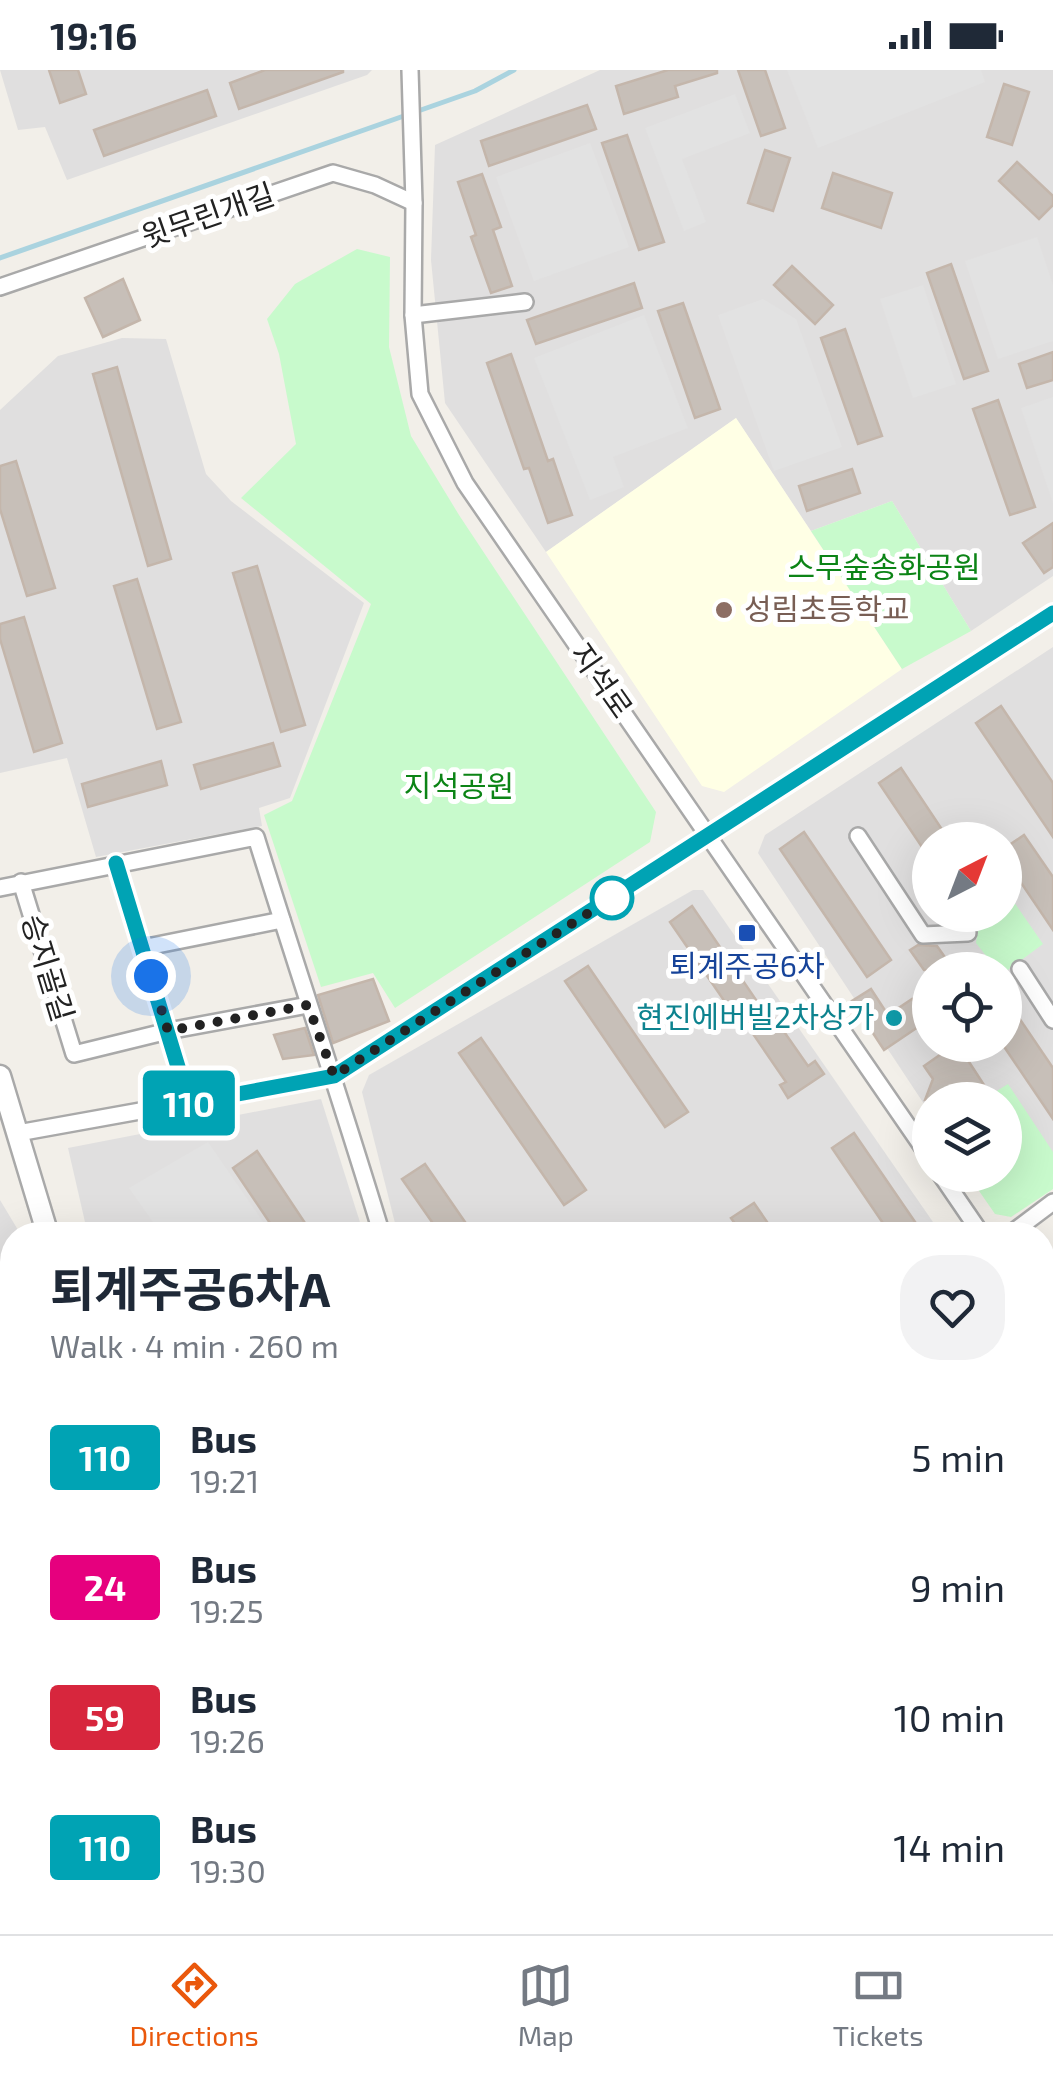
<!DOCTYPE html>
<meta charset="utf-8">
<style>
:root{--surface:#fff;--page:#f2f2f3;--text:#1f2937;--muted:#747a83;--line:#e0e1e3;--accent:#ea580c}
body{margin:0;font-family:"Exo 2","Noto Sans KR",sans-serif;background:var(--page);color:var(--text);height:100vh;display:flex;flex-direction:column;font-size:38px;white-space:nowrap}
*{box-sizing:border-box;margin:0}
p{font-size:32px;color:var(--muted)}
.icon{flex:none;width:55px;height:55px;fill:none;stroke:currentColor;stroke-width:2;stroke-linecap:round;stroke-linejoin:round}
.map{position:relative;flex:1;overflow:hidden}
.drawer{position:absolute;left:0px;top:1152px;width:1055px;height:712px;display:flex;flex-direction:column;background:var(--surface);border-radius:40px 40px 0 0;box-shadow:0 10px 40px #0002}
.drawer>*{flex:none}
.badge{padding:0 20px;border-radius:8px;font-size:35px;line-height:65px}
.needle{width:65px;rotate:42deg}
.controls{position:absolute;left:912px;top:752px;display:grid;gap:20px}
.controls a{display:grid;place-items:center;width:110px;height:110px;border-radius:50%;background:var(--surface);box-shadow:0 10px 40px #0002;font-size:50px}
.you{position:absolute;width:50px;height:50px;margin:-25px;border:8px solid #fff;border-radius:50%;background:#1a73e8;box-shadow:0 0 0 15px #1a73e833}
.map>.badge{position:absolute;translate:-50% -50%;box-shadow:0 0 0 5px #fff}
.round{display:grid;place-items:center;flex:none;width:105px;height:105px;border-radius:40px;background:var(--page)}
.head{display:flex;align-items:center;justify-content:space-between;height:170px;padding:0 50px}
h1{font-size:48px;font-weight:700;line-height:75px}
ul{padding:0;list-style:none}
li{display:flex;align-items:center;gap:30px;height:130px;padding:0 50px}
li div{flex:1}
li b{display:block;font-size:38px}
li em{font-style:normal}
li .badge{min-width:110px;font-weight:700;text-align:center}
.status{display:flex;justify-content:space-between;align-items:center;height:70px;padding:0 50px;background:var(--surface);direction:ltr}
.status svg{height:28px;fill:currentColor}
.tab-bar{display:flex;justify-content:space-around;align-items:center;height:140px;border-top:2px solid var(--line);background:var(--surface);font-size:28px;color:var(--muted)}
.tab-bar a{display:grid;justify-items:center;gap:5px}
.tab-bar .active{color:var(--accent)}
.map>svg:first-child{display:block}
.residential{fill:#e0dfdf;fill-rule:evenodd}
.industrial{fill:#ebdbe8}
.education{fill:#ffffe5}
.park{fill:#c8facc}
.pitch{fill:#88e0be}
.parking{fill:#e2e2e2}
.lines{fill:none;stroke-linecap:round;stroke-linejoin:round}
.stream{stroke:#aad3df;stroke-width:5}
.building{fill:#c7bfb8;stroke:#c4b6ab;stroke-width:2.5}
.minor-casing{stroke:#a9a9a9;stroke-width:20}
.tertiary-casing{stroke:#a9a9a9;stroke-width:25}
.minor{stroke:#fff;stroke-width:15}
.tertiary{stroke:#fff;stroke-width:20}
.line-casing{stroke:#fff;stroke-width:22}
.line{stroke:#00a3b4;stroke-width:15}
.walk{stroke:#222;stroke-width:10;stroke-dasharray:0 18}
.education-dot{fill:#8d6e63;stroke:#fff;stroke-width:4}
.stop-dot{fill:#fff;stroke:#00a3b4;stroke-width:5}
.transit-dot{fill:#1a4fb4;stroke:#fff;stroke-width:4}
.culture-dot{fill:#0f9aa8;stroke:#fff;stroke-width:4}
.labels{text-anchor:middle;stroke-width:10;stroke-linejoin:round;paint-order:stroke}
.street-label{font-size:30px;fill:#222;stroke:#fff}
.park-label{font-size:30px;fill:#0c8416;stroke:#fff}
.education-label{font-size:30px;fill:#785e54;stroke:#fff;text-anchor:start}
.transit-label{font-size:30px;fill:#164399;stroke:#fff}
.culture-label{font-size:30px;fill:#0d838f;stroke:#fff;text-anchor:end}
</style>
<div class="status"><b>19:16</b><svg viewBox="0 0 49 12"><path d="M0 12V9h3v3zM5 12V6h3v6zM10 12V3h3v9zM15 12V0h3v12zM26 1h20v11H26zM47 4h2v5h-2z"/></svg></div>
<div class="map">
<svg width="1053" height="1864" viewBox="0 0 1053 1864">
<rect width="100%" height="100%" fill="#f2efe9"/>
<g class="residential">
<polygon points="0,0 372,0 367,5 67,110 45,57 18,60"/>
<polygon points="600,0 1053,0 1053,506 971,561 892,431 811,461 736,348 546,482 445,333 431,190 435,75"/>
<polygon points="122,268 166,269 206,404 231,431 364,533 290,728 259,738 262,756 96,787 67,688 0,703 0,340 58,286"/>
<path d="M1053 577V1105H1005V1030H930V1043L758 783 765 765ZM930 770H1005V845H930ZM930 900H1005V975H930Z"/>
<polygon points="693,820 703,820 942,1165 398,1165 362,1022 369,1005"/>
<polygon points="321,1029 364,1165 88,1165 68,1078"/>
<polygon points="0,1130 21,1165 12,1165 12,1260 5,1334 12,1464 0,1467"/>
<polygon points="1053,1619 1053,1864 870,1864 863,1853 1042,1852 1042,1626"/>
<polygon points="180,1853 180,1852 277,1853 260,1864 183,1864"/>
</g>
<polygon class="industrial" points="12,1508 12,1852 141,1853 144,1864 0,1864 0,1511"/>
<g class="education">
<polygon points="736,348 902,599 724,722 702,716 546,482"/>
<polygon points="410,1852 824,1852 832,1864 392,1864"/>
</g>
<g class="park">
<polygon points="357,179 390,187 389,277 411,366 459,445 656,742 650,772 395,938 373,903 321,917 264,745 292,731 371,534 241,428 296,374 279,284 267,249 295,214"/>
<polygon points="892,431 971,561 902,599 811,461"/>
<polygon points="1005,819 1043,874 1005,902 997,900 976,873 980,845 1005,845"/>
<polygon points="1008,1014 1053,1082 1053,1119 1011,1147 995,1144 968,1105 1005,1105 1005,1030 982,1030"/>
<polygon points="1043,1539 1053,1555 1053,1609 1043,1616"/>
</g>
<polygon class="pitch" points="553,1853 722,1853 721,1864 609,1864 604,1857 594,1864 560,1864"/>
<g class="parking">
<polygon points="787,0 981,0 985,12 818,78"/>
<polygon points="735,24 750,63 682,89 706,152 684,161 645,58"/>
<polygon points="590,73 629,177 534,211 496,107"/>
<polygon points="1037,167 1053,215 1053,271 998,289 965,191"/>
<polygon points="923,215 956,314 913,328 880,229"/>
<polygon points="763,229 796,249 842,377 774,401 718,245"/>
<polygon points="644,245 688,358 613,387 624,417 590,430 534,288"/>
<polygon points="1053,327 1053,433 1021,338"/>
<polygon points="208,1072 272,1165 162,1165 129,1118"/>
</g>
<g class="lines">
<polyline class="stream" points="0,188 475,21 514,0"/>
</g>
<g class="building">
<polygon points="49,0 78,0 86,24 60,33"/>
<polygon points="265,0 343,0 343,2 239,39 230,13"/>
<polygon points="668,0 717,0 717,3 675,16 678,27 624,44 616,16"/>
<polygon points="738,0 765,0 785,58 761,66"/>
<polygon points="1004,14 1029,22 1012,75 987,67"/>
<polygon points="207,20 216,46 104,86 94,60"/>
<polygon points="587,35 596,59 489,96 481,71"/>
<polygon points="627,65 664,172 639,180 602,73"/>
<polygon points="765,80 790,88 773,141 748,133"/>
<polygon points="1017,92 1053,126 1053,135 1039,149 999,111"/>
<polygon points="833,103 892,123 881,158 822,138"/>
<polygon points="482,104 501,157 493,160 512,216 491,223 471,167 476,165 458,112"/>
<polygon points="951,194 988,301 964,309 927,203"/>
<polygon points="792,196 833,235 815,254 774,215"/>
<polygon points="123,209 140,250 103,267 85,228"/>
<polygon points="634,213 642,238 536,274 527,250"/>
<polygon points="683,233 720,339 695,348 658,241"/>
<polygon points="845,259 882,366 858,374 821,268"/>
<polygon points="1053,282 1053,310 1027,318 1019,294"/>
<polygon points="511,284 548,391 553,389 572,445 548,453 529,398 524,399 487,293"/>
<polygon points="117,297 171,489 148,496 93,304"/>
<polygon points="998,330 1035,437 1010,445 973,339"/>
<polygon points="16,391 55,518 27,526 0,439 0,396"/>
<polygon points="852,399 860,423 807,441 799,416"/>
<polygon points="1053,453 1053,497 1044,503 1023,473"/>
<polygon points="257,496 305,655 281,662 233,503"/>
<polygon points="137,509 181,652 157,659 114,516"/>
<polygon points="24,547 62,673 34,682 0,569 0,554"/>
<polygon points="1001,636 1053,713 1053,767 976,653"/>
<polygon points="273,673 280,696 201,719 194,695"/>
<polygon points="161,691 167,715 88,737 82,714"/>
<polygon points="901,698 949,770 930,770 930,789 879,713"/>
<polygon points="804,762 891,890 867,907 780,779"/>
<polygon points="1024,765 1053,807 1053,860 1005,789 1005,778"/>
<polygon points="692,836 767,946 771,943 808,996 815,991 824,1004 788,1028 780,1015 786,1012 749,958 745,961 670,852"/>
<polygon points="918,875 937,876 954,900 924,900 910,880"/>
<polygon points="588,896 688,1042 665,1057 565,911"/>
<polygon points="373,909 389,951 333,973 318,925"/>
<polygon points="871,919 888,945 912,929 927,951 884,980 852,931"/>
<polygon points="1015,942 1053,998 1053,1049 1005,978 1005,949"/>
<polygon points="305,958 314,985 283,989 274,965"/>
<polygon points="481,968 586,1120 564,1135 459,983"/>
<polygon points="954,975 958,975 984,1015 962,1030 925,1030 933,1009 924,996"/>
<polygon points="854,1063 924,1165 891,1165 832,1078"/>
<polygon points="257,1081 313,1165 278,1165 233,1098"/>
<polygon points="425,1094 474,1165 441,1165 402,1109"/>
<polygon points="754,1133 776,1165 743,1165 731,1148"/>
</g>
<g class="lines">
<defs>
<g id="minor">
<polyline points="410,0 414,133 413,245 420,324 465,413 930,1088"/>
<polyline points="0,217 333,103 375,115 414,133"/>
<polyline points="413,245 525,232"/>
<polyline points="858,766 923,865 968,863"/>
<polyline points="116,793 189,1033"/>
<polyline points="21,812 74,984 168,961 308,935"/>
<path d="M0 818 256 767C297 900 342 1032 382 1165"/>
<polyline points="142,878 282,850"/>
<polyline points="1020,899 1053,950"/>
<polyline points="18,1063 334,1006 1053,543"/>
<polyline points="941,1105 982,1165"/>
<polyline points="1009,1165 1053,1132"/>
<polyline points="1042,1255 1053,1270"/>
<polyline points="849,1852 857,1864"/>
</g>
<g id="tertiary">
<polyline points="0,1006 48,1165"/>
<polyline points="1042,1385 1053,1377"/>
<polyline points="141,1852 144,1864"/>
<polyline points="345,1864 362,1852"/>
</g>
</defs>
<use href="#minor" class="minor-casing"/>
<use href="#tertiary" class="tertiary-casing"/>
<use href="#minor" class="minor"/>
<use href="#tertiary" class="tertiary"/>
</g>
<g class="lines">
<defs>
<polyline id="line" points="116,793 189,1033 334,1006 1053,543"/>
</defs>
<use href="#line" class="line-casing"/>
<use href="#line" class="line"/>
<polyline class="walk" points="151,906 168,961 308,935 334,1006 615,826 612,828"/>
</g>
<circle class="education-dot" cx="724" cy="540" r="10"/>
<circle class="stop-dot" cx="612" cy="828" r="20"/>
<rect class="transit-dot" x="737" y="853" width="20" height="20" rx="5"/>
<circle class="culture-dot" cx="894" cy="948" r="10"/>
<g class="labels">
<g class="street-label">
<text transform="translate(208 146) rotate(-19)" y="10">윗무린개길</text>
<text transform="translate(601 611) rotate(55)" y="10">지석로</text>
<text transform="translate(47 898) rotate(73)" y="10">승지골길</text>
</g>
<g class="park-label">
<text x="884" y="508">스무숲송화공원</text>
<text x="459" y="727">지석공원</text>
</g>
<g class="education-label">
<text x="744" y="550">성림초등학교</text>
</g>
<g class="transit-label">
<text x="747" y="907">퇴계주공6차</text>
</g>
<g class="culture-label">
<text x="874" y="958">현진에버빌2차상가</text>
</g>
</g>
</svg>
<div class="controls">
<a><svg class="needle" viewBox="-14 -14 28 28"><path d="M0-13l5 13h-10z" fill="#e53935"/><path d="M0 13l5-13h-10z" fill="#747a83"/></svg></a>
<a><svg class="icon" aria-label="locate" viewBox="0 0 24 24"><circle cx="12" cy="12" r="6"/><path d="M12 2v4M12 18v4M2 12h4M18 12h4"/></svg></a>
<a><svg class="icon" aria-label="layers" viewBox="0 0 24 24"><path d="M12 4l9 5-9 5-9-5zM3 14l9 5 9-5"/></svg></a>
</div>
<div class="you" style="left:151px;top:906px"></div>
<b class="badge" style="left:189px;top:1033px;background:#00a3b4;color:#fff">110</b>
<section class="drawer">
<div class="head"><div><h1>퇴계주공6차A</h1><p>Walk · 4 min · 260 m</p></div><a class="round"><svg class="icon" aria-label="heart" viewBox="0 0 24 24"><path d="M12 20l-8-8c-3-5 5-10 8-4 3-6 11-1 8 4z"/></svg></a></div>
<ul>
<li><span class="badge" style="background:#00a3b4;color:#fff">110</span><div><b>Bus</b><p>19:21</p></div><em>5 min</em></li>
<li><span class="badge" style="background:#e6007e;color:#fff">24</span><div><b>Bus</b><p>19:25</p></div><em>9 min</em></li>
<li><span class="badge" style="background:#d7263d;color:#fff">59</span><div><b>Bus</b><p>19:26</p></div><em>10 min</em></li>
<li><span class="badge" style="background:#00a3b4;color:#fff">110</span><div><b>Bus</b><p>19:30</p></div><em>14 min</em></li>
</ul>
</section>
</div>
<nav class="tab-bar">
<a class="active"><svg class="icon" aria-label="directions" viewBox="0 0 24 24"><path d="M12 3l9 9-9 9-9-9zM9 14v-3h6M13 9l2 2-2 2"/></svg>Directions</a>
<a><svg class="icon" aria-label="map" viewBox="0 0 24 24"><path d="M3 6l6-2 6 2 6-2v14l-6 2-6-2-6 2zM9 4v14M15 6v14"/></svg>Map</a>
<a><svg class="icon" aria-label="tickets" viewBox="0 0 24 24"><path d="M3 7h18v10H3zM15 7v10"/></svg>Tickets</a>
</nav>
